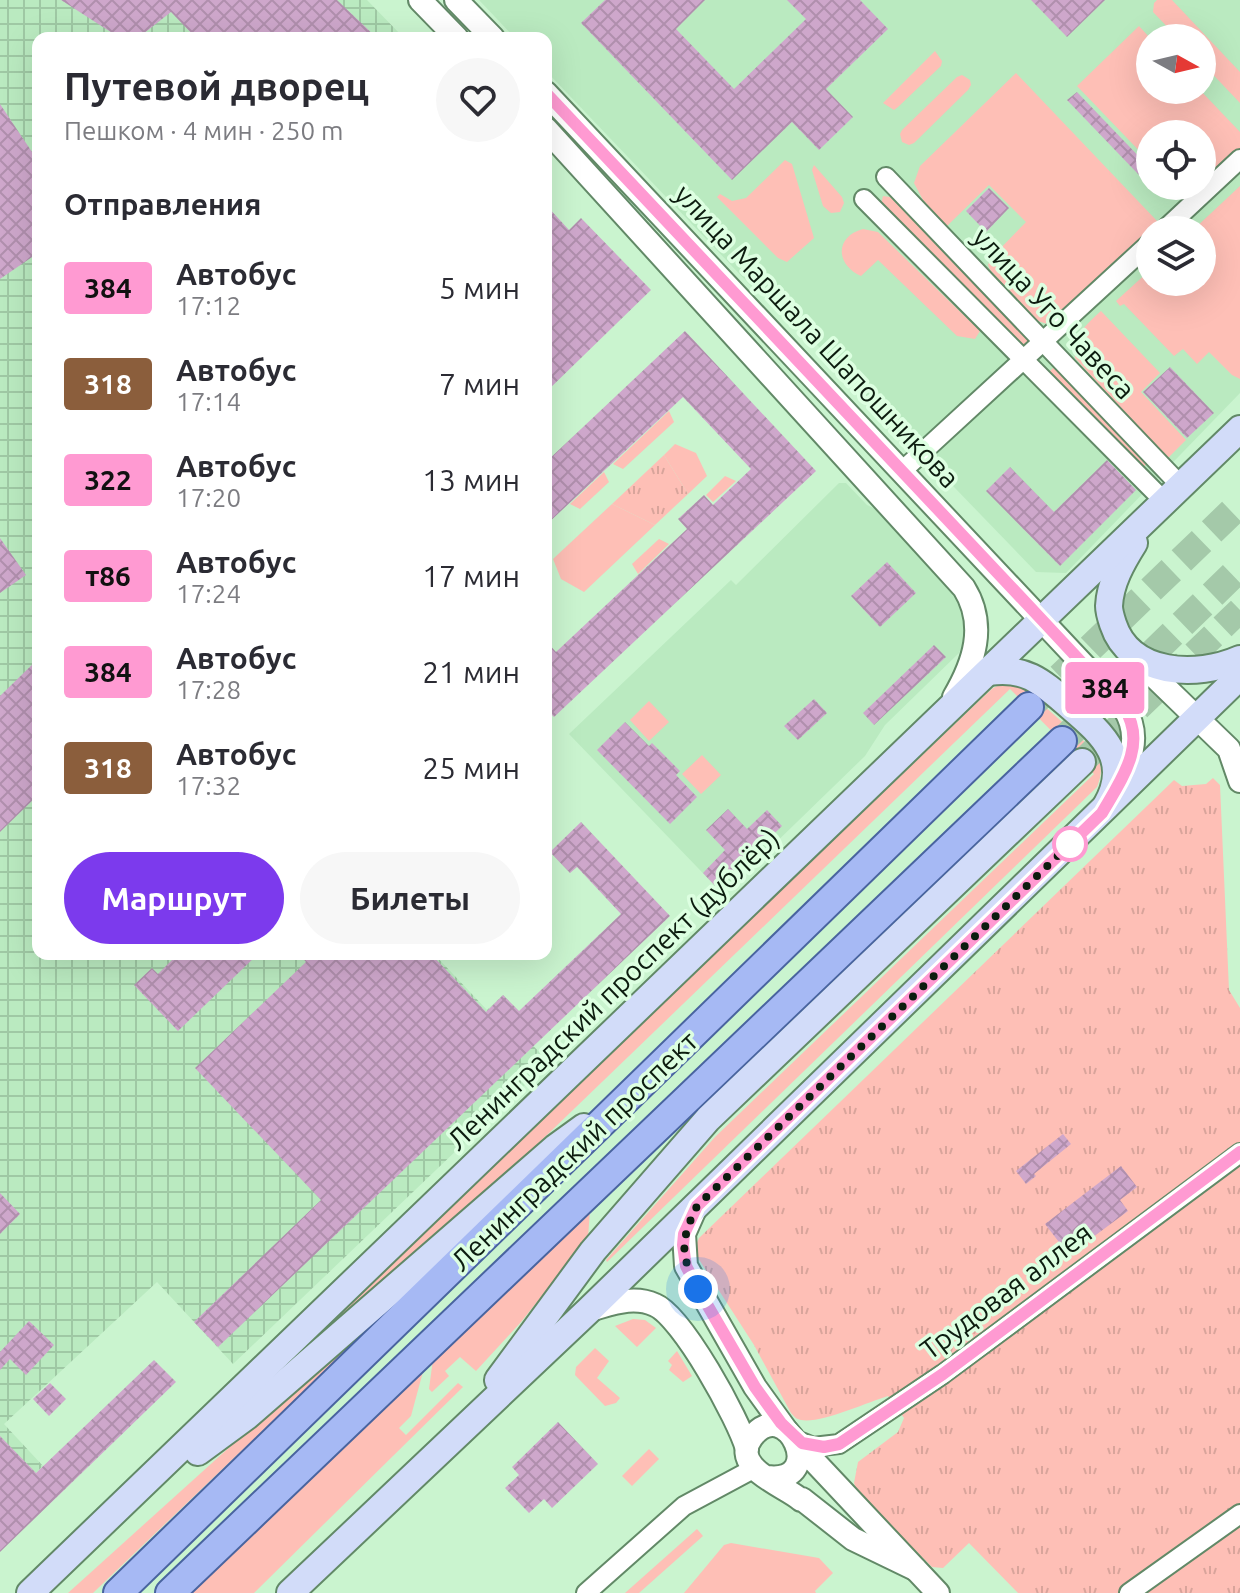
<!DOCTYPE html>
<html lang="ru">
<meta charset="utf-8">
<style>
:root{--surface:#fff;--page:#f7f7f7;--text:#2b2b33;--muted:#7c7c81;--accent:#7c3aed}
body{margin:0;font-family:Ubuntu,sans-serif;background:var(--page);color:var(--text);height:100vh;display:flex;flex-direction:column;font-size:30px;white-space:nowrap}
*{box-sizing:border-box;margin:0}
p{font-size:26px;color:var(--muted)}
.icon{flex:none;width:44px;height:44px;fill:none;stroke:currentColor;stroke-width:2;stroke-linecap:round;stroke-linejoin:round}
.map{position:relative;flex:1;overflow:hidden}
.sheet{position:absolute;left:32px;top:32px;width:520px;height:928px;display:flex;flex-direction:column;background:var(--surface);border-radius:16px;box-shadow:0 8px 32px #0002}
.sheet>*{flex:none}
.badge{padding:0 16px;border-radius:6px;font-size:28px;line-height:52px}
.needle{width:52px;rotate:98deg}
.buttons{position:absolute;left:1136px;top:24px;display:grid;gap:16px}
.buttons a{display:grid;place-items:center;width:80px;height:80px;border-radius:50%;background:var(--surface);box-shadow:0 8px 32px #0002;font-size:40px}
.you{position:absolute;width:40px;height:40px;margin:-20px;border:6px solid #fff;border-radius:50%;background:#1a73e8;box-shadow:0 0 0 12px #1a73e833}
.map>.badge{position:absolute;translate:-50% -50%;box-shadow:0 0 0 4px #fff}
h2{padding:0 32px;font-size:30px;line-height:72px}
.round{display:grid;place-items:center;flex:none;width:84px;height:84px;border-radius:42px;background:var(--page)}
.headline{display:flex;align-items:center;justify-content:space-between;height:136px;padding:0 32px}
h1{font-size:38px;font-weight:700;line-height:60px}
.button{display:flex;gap:16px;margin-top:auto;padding:16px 32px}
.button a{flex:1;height:92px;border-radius:48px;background:var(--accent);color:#fff;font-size:32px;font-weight:700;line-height:92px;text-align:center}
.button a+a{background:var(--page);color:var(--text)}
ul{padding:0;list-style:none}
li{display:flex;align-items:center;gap:24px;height:96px;padding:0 32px}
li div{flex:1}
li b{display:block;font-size:30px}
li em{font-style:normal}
li .badge{min-width:88px;font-weight:700;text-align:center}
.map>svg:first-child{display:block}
.built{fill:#baeac0;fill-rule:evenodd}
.industrial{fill:url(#industrial-grid)}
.green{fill:#febfb6}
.park{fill:url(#park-tufts)}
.building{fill:url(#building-cross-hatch)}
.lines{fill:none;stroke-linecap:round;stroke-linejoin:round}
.secondary-tunnel{stroke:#a4c9a9;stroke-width:26;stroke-dasharray:26 13;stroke-linecap:butt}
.primary-tunnel{stroke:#a4c9a9;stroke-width:28;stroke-dasharray:28 14;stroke-linecap:butt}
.minor-casing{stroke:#628967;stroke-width:22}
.tertiary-casing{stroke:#628967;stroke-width:26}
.secondary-casing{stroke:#628967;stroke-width:30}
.primary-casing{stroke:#49649f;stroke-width:32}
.minor{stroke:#fff;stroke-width:18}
.tertiary{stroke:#fff;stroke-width:22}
.secondary{stroke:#d2dcf9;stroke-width:26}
.primary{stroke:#a6b9f4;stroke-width:28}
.line-casing{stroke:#fff;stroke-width:18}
.line{stroke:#ff9ad2;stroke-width:12}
.walk{stroke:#0c1c0f;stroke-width:8;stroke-dasharray:0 14.4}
.stop-dot{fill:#fff;stroke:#ff9ad2;stroke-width:4}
.labels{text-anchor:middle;stroke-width:7;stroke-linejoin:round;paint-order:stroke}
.street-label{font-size:28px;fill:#0c1c0f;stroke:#ddffe1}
</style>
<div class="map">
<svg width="1240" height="1593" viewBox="0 0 1240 1593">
<defs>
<pattern id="industrial-grid" width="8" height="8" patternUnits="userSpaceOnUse" patternTransform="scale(2)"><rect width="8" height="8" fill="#baeac0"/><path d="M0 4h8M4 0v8" fill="none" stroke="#9fc8a4"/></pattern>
<pattern id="park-tufts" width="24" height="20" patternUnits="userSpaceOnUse" patternTransform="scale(2)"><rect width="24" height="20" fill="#febfb6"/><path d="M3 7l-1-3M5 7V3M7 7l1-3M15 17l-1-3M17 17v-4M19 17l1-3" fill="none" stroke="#d8a49b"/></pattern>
<pattern id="building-cross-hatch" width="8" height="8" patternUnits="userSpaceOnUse" patternTransform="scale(2)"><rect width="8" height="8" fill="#cea7cb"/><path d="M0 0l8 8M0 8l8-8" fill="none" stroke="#b08fad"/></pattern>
</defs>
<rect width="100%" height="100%" fill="#caf4cf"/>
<g class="built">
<path d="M479 0H1240V393L1066 573 1036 572 791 318 750 285 546 71V38H515ZM1150 38H1202V90H1150ZM1150 134H1202V186H1150ZM1150 230H1202V282H1150Z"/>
<polygon points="839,483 846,483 867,505 880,511 963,601 966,637 959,653 885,725 865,756 723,894 569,734 731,580 736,585"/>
</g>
<polygon class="industrial" points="0,0 367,0 404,38 38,38 38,954 434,954 487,1010 503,995 519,1011 509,1021 549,1062 233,1364 157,1282 4,1424 43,1466 0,1508"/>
<g class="green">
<polygon points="1157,0 1172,0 1240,72 1240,103 1202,63 1202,38 1178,38 1153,12 1154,3"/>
<polygon points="1139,26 1150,38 1150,90 1200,90 1240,132 1240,150 1187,201 1173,186 1202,186 1202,134 1150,134 1150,162 1077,86"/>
<polygon points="935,51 942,61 941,66 898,107 894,110 883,103"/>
<polygon points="1016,73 1158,222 1055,320 1047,324 1038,321 990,270 988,265 991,258 1026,222 989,185 947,226 923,200 914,183 920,166"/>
<polygon points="962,75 970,80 971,85 968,90 914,143 909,145 902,142 900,134 902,130 957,77"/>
<polygon points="785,160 792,164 814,238 787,262 778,258 717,197 720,194 732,201 746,198"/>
<polygon points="814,165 842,197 844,203 840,212 831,213 823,206 812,170"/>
<polygon points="1240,186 1240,379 1232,375 1209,352 1197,364 1183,349 1174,356 1124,304 1120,306 1116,301 1150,270 1150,282 1202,282 1202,230 1193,230"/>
<polygon points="883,196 890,197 1035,345 1027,352 881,204"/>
<path d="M863 229 878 232 980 331 975 339 957 336 878 260 861 276C836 265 834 237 863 229Z"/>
<path d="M1101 311 1160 373 1141 392 1186 440 1167 459 1075 358C1073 335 1086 325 1101 311Z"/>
<polygon points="1055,366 1148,462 1141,470 1047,374"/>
<polygon points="669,411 674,422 623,469 613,464"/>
<polygon points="675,444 696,453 707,476 688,494 664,455"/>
<polygon points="604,472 609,482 580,509 570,504"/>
<polygon points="725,476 736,481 713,502 706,495"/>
<polygon points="612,504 655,525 584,592 561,579 553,559"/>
<polygon points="659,539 669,544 638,574 632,564"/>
<path d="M1004 683 1015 684 1026 690 1094 750C1102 764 1103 772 1097 787L607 1262 606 1260 715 1137 1094 774 1010 689 492 1188 261 1388 981 699 993 688Z"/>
<polygon points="649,701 669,722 649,741 630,720"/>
<polygon points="702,755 721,775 701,794 682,774"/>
<polygon points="590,1210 588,1238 521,1322 476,1371 460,1357 445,1371 449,1376 432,1392 429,1389 433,1359"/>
<polygon points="398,1295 401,1298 93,1593 68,1593"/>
<polygon points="633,1319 645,1320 656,1328 637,1347 615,1326"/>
<polygon points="595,1348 609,1361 597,1378 620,1398 616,1403 605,1406 575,1375 576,1367"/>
<polygon points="677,1351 692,1376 683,1382 669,1370 672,1365 668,1361"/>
<polygon points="424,1368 411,1416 399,1428 406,1435 458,1383 463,1387 254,1593 189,1593"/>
<polygon points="649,1449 659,1459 632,1486 622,1476"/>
<polygon points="697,1529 703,1536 639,1593 625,1593"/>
<polygon points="731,1543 819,1558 833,1573 815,1591 816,1593 684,1593 724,1545"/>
</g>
<g class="park">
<polygon points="664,455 688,494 655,525 612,504"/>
<path d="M1213 778 1220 785 1229 990 1240 1008V1593H1018L969 1543 943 1568 932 1567 858 1493 854 1483 858 1462 898 1432 904 1418 888 1396C868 1402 820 1424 801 1420 796 1419 795 1417 791 1413L754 1345 698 1258 695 1247 699 1238 1174 780 1182 786 1206 784Z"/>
</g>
<g class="building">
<polygon points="61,0 337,0 377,38 196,38 171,12 138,38 120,38"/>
<polygon points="605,0 705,0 676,29 734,89 806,19 787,0 860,0 888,29 826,89 853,117 819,150 792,122 732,180 581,23"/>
<polygon points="1031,0 1105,0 1067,37"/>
<polygon points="1077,92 1148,166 1139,175 1067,100"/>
<polygon points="0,104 38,161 38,253 0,279"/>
<polygon points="989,188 1009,208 986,232 966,211"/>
<polygon points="546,205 569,230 581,218 651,290 546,392"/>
<polygon points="685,331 816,471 554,717 546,709 546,641 556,652 687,529 678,519 704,495 713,505 751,469 683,397 546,525 546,462"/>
<polygon points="1170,367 1214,413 1187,438 1143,392"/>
<polygon points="1107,460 1136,490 1060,566 986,491 1010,467 1054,512"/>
<polygon points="0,538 26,575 0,593"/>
<polygon points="887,562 916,593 880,627 851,596"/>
<polygon points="934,645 946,657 874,725 863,713"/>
<polygon points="38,659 38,795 0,832 0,696"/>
<polygon points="814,699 827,713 798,740 784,726"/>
<polygon points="625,722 649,746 652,743 680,771 676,775 697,797 670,824 597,750"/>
<polygon points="728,809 747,829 767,810 782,826 718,889 703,873 725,850 706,830"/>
<polygon points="581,822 670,916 218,1347 194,1322 321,1200 195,1068 306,962 299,954 431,954 486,1012 503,995 519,1011 621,914 577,867 570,873 550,852"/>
<polygon points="178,954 258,954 178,1031 134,985 152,968 158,974"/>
<polygon points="1063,1134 1071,1144 1034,1174 1036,1176 1026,1184 1016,1171"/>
<polygon points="1121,1166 1137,1187 1120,1200 1128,1211 1069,1255 1045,1224"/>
<polygon points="0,1193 20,1214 0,1234"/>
<polygon points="29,1321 54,1345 26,1375 10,1359 0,1370 0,1352"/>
<polygon points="154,1360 176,1382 0,1552 0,1436 36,1473"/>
<polygon points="50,1383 66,1399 49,1416 33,1399"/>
<polygon points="558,1422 598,1464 552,1508 544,1499 529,1513 505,1488 519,1475 512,1467"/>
</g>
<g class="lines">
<polyline class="secondary-tunnel" points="1082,762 1240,610"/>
<g class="primary-tunnel">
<polyline points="1030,706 1240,504"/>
<polyline points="1062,741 1240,568"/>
</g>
<defs>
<g id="minor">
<polyline points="886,177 1182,487"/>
<polyline points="864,199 1165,502"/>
<polyline points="1164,230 1240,159"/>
<polyline points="902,471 1150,243"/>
<polyline points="796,1440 813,1447 839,1444 943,1374 1240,1153"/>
<polyline points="586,1593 684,1506 753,1469"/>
<polyline points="1129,1593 1240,1514"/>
</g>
<g id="tertiary">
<polyline points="420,0 457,38"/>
<polyline points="456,0 493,38"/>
<path d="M546 93 1124 708C1143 738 1129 764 1114 792"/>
<path d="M546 129 964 588C987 625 974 663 954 697"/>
<polyline points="1136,659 1229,749 1240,781"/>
<polyline points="696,1207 684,1234 686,1266 755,1387 786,1430"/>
<path d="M589 1310C612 1304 633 1295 655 1305 682 1316 739 1420 747 1449"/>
<polyline points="797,1443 938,1593"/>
<path d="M767 1477C829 1484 786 1393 752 1437 729 1468 784 1485 801 1500L802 1499 853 1539 915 1569"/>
</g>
<g id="secondary">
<path d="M1134 543C1122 562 1110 583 1109 606 1109 612 1111 618 1113 624 1130 676 1197 678 1240 659"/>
<path d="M989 672C1027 666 1044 684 1071 707 1104 735 1132 761 1106 806"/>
<polyline points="498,1380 593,1251 708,1119 1082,762"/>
<polyline points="198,1452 247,1416 555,1148 584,1127"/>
<polyline points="30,1593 1240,429"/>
<polyline points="290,1593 589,1310 1240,676"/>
</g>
<g id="primary">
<polyline points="118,1593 1029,707"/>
<polyline points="170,1593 1062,741"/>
</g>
</defs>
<use href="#minor" class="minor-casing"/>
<use href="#tertiary" class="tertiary-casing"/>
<use href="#secondary" class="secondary-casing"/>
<use href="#primary" class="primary-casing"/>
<use href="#minor" class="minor"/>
<use href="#tertiary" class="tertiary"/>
<use href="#secondary" class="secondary"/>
<use href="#primary" class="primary"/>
</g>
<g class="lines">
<defs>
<path id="line" d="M546 93 1043 621 1124 708C1148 744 1121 780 1102 813L697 1206 684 1234 683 1245 686 1266 698 1289 755 1387 781 1423 802 1443 824 1447 839 1444 943 1374 1240 1152"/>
</defs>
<use href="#line" class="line-casing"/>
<use href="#line" class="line"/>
<path class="walk" d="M698 1289C680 1255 680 1241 697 1206L1070 844"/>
</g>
<circle class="stop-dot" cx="1070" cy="844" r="16"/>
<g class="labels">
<g class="street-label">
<text transform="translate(1054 313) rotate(47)" y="10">улица Уго Чавеса</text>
<text transform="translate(817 336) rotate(47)" y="10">улица Маршала Шапошникова</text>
<text transform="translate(613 989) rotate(-44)" y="10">Ленинградский проспект (дублёр)</text>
<text transform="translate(574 1151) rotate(-44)" y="10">Ленинградский проспект</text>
<text transform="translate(1006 1291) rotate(-37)" y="10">Трудовая аллея</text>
</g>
</g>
</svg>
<div class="buttons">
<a><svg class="needle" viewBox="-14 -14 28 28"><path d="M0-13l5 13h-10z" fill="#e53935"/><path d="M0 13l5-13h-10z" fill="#7c7c81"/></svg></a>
<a><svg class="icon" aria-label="locate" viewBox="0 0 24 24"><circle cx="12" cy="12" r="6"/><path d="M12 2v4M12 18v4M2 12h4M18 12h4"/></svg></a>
<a><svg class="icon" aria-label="layers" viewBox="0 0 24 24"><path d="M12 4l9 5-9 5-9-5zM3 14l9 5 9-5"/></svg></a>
</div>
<div class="you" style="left:698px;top:1289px"></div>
<b class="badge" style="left:1105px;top:688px;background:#ff9ad2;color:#111">384</b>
<section class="sheet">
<div class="headline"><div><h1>Путевой дворец</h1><p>Пешком · 4 мин · 250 m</p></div><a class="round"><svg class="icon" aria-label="heart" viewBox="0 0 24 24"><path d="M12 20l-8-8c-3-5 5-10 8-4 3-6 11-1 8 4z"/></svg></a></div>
<h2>Отправления</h2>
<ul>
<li><span class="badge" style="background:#ff9ad2;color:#111">384</span><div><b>Автобус</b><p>17:12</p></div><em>5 мин</em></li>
<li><span class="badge" style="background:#8b5e3c;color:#fff">318</span><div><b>Автобус</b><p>17:14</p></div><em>7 мин</em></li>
<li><span class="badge" style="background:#ff9ad2;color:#111">322</span><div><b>Автобус</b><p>17:20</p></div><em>13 мин</em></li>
<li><span class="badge" style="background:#ff9ad2;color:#111">т86</span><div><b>Автобус</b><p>17:24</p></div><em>17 мин</em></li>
<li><span class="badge" style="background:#ff9ad2;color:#111">384</span><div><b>Автобус</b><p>17:28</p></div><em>21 мин</em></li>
<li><span class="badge" style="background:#8b5e3c;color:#fff">318</span><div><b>Автобус</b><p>17:32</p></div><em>25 мин</em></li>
</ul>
<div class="button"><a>Маршрут</a><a>Билеты</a></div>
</section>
</div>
